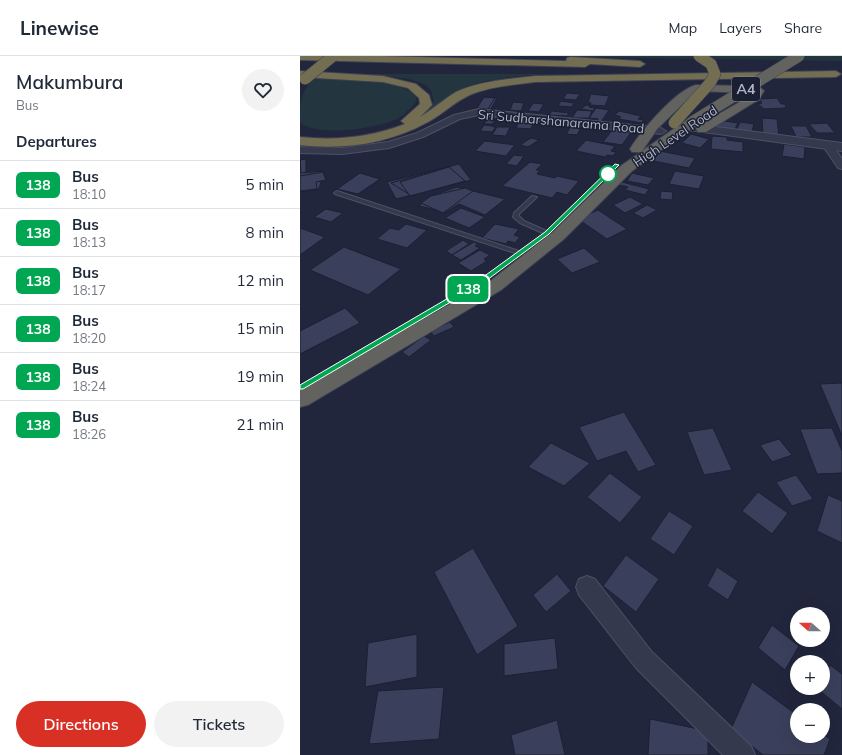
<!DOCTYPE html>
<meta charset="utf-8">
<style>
:root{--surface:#fff;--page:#f2f2f3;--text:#1f2937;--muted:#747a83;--line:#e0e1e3;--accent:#d93025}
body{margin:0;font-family:Mulish,sans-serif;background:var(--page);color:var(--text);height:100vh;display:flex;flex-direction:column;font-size:15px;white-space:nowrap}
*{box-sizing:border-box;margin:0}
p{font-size:13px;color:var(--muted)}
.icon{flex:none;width:22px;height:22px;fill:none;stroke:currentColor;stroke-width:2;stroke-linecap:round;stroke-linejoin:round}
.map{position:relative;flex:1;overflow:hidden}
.details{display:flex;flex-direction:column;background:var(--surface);width:300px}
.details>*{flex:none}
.badge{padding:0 8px;border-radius:6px;font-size:14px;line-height:26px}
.needle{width:26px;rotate:291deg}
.tools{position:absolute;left:490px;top:551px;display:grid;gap:8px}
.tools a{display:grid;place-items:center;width:40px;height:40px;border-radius:50%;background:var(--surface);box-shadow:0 4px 16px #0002;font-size:20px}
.map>.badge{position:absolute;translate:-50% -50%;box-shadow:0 0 0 2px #fff}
h2{padding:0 16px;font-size:15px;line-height:36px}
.round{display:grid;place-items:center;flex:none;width:42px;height:42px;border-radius:21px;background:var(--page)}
.headline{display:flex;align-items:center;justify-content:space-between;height:68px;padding:0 16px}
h1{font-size:19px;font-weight:600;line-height:30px}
.cta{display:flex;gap:8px;margin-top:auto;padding:8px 16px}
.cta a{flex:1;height:46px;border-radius:24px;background:var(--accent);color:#fff;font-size:16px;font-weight:600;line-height:46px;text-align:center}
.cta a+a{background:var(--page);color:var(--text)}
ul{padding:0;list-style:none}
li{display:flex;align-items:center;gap:12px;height:48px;padding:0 16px;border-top:1px solid var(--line)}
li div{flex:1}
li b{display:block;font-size:15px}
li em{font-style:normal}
li .badge{min-width:44px;font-weight:700;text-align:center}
header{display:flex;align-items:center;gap:24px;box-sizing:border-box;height:56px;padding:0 20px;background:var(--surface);border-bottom:1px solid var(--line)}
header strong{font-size:19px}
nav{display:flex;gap:22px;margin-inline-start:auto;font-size:14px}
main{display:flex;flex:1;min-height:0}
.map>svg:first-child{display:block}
.green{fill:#23353e}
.building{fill:#3a405b;stroke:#1c2034}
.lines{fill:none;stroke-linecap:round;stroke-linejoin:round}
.service-casing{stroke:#4d5165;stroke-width:2}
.minor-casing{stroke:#4d5165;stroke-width:2}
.tertiary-casing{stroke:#4d5165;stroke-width:2}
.trunk-casing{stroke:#3d4155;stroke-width:2}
.motorway-casing{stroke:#3d4155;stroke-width:2}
.service{fill:#35394d;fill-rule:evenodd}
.minor{fill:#35394d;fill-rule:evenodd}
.tertiary{fill:#35394d;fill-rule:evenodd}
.trunk{fill:#62635f;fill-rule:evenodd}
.motorway{fill:#736e51;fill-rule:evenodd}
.trunk-bridge-casing{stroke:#3d4155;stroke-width:12;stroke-linecap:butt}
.motorway-bridge-casing{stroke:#3d4155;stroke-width:12;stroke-linecap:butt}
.trunk-bridge{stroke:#62635f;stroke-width:11}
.motorway-bridge{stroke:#736e51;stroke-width:11}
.line{fill:#00a651;stroke:#fff}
.stop-dot{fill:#fff;stroke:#00a651;stroke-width:2}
.labels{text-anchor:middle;stroke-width:3;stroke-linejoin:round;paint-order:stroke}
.far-street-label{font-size:13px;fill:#b0b4c9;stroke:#1a1f32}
.shield{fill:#1a1f32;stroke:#83879c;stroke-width:1}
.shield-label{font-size:14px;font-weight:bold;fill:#b0b4c9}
</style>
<header>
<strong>Linewise</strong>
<nav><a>Map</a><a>Layers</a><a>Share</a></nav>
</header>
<main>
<section class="details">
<div class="headline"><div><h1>Makumbura</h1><p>Bus</p></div><a class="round"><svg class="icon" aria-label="heart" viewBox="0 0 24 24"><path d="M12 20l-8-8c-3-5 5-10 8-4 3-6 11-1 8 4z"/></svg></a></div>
<h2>Departures</h2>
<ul>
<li><span class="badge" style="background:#00a651;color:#fff">138</span><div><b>Bus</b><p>18:10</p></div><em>5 min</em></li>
<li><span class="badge" style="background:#00a651;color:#fff">138</span><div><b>Bus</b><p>18:13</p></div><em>8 min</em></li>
<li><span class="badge" style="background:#00a651;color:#fff">138</span><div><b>Bus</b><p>18:17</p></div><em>12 min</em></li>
<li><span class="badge" style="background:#00a651;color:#fff">138</span><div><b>Bus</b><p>18:20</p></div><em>15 min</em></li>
<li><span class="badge" style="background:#00a651;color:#fff">138</span><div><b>Bus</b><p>18:24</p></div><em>19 min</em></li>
<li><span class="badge" style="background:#00a651;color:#fff">138</span><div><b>Bus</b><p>18:26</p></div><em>21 min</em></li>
</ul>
<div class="cta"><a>Directions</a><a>Tickets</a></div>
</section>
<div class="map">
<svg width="542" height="699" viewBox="0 0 542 699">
<rect width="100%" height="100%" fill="#21263d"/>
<g class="green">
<polygon points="251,0 542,0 542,5 276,1"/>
<path d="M35 18H294C252 19 205 16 165 32 151 37 139 48 127 57L125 56 134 45C133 42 132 36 130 33 118 18 55 18 35 18Z"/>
<path d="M14 22C44 24 92 21 116 39V46C110 52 105 59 97 63 78 72 17 82 0 66 0 45 0 38 14 22Z"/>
</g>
<g class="building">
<polygon points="267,37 280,38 276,44 263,43"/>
<polygon points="291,38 309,40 305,50 290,49 291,47 288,46"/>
<polygon points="184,41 197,42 191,53 177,52"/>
<polygon points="184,41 195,42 188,53 177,52"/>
<polygon points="477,42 481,48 485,48 486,52 464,53 458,48 462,47 459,43"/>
<polygon points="261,45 274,47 272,51 258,50"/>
<polygon points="213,46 224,47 221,55 210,54"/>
<polygon points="233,47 244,48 239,56 228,55"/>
<polygon points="286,49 290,50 289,51 295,52 293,55 281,53"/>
<polygon points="296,52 309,54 301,66 297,65 298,63 289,62"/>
<polygon points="277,54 292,55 289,62 272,62"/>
<polygon points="252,55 269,57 267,60 249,59"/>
<polygon points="319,55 341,60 338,63 344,64 341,67 319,63 321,61 315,59"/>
<polygon points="462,62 477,63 479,81 463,79"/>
<polygon points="187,63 195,63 193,68 184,68"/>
<polygon points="220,64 234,65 231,73 216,72"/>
<polygon points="419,64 438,67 434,75 415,71"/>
<polygon points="440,66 454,68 451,78 436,75"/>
<polygon points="527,67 535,77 517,77 509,68"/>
<polygon points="184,69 193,70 193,71 196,71 192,76 180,75"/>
<polygon points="272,69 282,70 277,79 266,78"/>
<polygon points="491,70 506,70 512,81 496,81"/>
<polygon points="197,71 210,71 206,80 192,79"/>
<polygon points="317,72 332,75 322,89 303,86 313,73 316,74"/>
<polygon points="391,78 409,83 400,92 382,87"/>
<polygon points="412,80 427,81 427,84 443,86 443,96 411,93"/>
<polygon points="231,82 239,84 228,91 220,89"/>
<polygon points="286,84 315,90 311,95 316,96 313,100 307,99 305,101 276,95"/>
<polygon points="185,85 215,89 206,100 175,95"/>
<polygon points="484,88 505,91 504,103 482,100"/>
<polygon points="360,95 395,102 389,112 353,105"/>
<polygon points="214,99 224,100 217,110 206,108"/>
<polygon points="4,103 5,117 0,118 0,104"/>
<polygon points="6,103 6,117 0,118 0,104"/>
<polygon points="0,104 1,117 24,115 19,133 0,136"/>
<polygon points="230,106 242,108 236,114 240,114 237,118 255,122 257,120 279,125 267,139 257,136 252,142 202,130"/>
<polygon points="159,108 171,124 96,143 87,126"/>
<polygon points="148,111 165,125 112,140 91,127"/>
<polygon points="149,111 165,125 110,140 100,126"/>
<polygon points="375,115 404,120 399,133 369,128"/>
<polygon points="23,116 26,124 16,126 17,133 0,135 0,120"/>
<polygon points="60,117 80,123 58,138 37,133"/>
<polygon points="332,117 354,122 348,129 327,125"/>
<polygon points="322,126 349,133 345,139 325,134 328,131 319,129"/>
<polygon points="157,131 205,143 185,159 159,148 146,156 119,150 130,140"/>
<polygon points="165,132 173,135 143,157 121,147 131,140"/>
<polygon points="361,135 373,136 372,144 360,143"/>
<polygon points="330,141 343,148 325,157 313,149"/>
<polygon points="347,149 357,154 343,162 333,157"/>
<polygon points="161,152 185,161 169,172 145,162"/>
<polygon points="26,153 43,157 31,166 14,161"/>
<polygon points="298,154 327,173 307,183 278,163"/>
<polygon points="106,168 127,174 107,192 77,183 90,172 99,174"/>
<polygon points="195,168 219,173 214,179 220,181 215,187 208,185 206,188 182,182"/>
<polygon points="0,172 25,181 0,199"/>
<polygon points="163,184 169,188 152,199 146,195"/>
<polygon points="174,186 178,188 175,190 180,192 161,204 152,199"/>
<polygon points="44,191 101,213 68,239 10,214"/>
<polygon points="284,192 300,206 272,217 257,203"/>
<polygon points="180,194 190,199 184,203 187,205 171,215 158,207"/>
<polygon points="45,252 60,267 0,298 0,275"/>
<polygon points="150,266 154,271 134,280 130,275"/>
<polygon points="124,280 131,284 109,301 102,296"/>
<polygon points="542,327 542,380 520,328"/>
<polygon points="324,356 356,409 338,416 326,395 297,405 279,371"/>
<polygon points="413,372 432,414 404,419 387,376"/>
<polygon points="532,372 542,395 542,417 517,418 500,373"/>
<polygon points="479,383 492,399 472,406 460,389"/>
<polygon points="251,387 290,407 264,430 228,411"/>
<polygon points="310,417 342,441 320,467 287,441"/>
<polygon points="496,419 513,443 492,450 476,426"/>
<polygon points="458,436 488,457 472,478 442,455"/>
<polygon points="528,439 542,445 542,487 517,475"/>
<polygon points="369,455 393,470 374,499 350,483"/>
<polygon points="173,492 218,570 177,599 134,516"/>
<polygon points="326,499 359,523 336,556 303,530"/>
<polygon points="417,511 438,525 428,544 407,530"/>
<polygon points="257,518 271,535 246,556 233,539"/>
<polygon points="472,569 499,590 485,614 458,592"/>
<polygon points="117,578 117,621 65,631 68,587"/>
<polygon points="255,582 258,613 204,620 204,588"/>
<polygon points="530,609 542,618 542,653 518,633 523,632 523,623"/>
<polygon points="452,626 497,659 497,680 523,680 523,678 530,683 524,699 463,699 431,673"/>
<polygon points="144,631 139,683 69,688 78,635"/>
<polygon points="350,663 408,675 408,699 348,699"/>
<polygon points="257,664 265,699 215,699 211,679"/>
</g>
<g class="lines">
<defs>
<g id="service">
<polygon points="37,135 222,196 223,197 222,198 218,198 35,138 34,137"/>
<polygon points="232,140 237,141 219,158 219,160 224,165 249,176 249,178 245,178 220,167 213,161 214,157"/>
</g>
<g id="minor">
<polygon points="179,53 361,72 366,75 361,78 179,59 160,63 123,81 89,92 42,98 0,97 0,91 42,92 88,86 117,77 154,59"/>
<polygon points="528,87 532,88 542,103 542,113 538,112 523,90"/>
<polygon points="287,520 295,523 352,596 451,690 455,699 423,699 336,612 279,539 276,531 279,523"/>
</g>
<polygon id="tertiary" points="385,67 542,87 542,95 381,73 379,71 381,69"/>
<path id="trunk" d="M396 29 448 30 462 33 464 35 458 44 406 76H398L396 73 398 70 450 40 451 37 398 35 393 38 358 72 342 95 388 63H396L398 66 396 69 332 115 264 183 201 234 8 349 0 351V333L189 226 252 177 322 109 341 96H332L330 93C341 75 376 34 396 29Z"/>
<g id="motorway">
<polygon points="0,0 80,0 266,5 267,2 271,1 340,5 345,8 340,11 290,8 285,11 0,4"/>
<path d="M0 15 83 20 116 28 129 39 132 49 120 61C133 53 144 43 156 36 180 25 209 23 235 20L536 15 541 18 536 21 235 26C214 29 192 30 172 38 155 45 143 58 128 66 89 88 43 94 0 89V81C36 85 71 81 105 68L101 65 120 48 119 42 108 32 83 26 0 21Z"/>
</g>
</defs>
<use href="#service" class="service-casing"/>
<use href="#minor" class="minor-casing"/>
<use href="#tertiary" class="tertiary-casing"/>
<use href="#trunk" class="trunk-casing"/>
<use href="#motorway" class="motorway-casing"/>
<use href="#service" class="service"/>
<use href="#minor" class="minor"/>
<use href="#tertiary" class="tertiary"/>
<use href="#trunk" class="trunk"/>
<use href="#motorway" class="motorway"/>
<defs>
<polyline id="trunk-bridge" points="392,66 499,0"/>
<g id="motorway-bridge">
<polyline points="5,23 33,0"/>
<polyline points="374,67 410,27 415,18 411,8 399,0"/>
</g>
</defs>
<use href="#trunk-bridge" class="trunk-bridge-casing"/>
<use href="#motorway-bridge" class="motorway-bridge-casing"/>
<use href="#trunk-bridge" class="trunk-bridge"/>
<use href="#motorway-bridge" class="motorway-bridge"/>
</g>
<polygon class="line" points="315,108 319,109 249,178 183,227 3,333 0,333 0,329 179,224 245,176"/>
<circle class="stop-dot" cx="308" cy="118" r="8"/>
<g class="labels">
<g class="far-street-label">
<text transform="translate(261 65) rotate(5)" y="5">Sri Sudharshanarama Road</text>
<text transform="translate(375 80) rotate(-34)" y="5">High Level Road</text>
</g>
<rect class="shield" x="432" y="21" width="28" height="24" rx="3"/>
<g class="shield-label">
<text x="446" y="38">A4</text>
</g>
</g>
</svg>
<div class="tools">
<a><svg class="needle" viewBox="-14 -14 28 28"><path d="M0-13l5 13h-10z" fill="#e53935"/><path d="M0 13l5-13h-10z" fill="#747a83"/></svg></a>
<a>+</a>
<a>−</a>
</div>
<b class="badge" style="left:168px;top:233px;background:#00a651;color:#fff">138</b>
</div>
</main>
